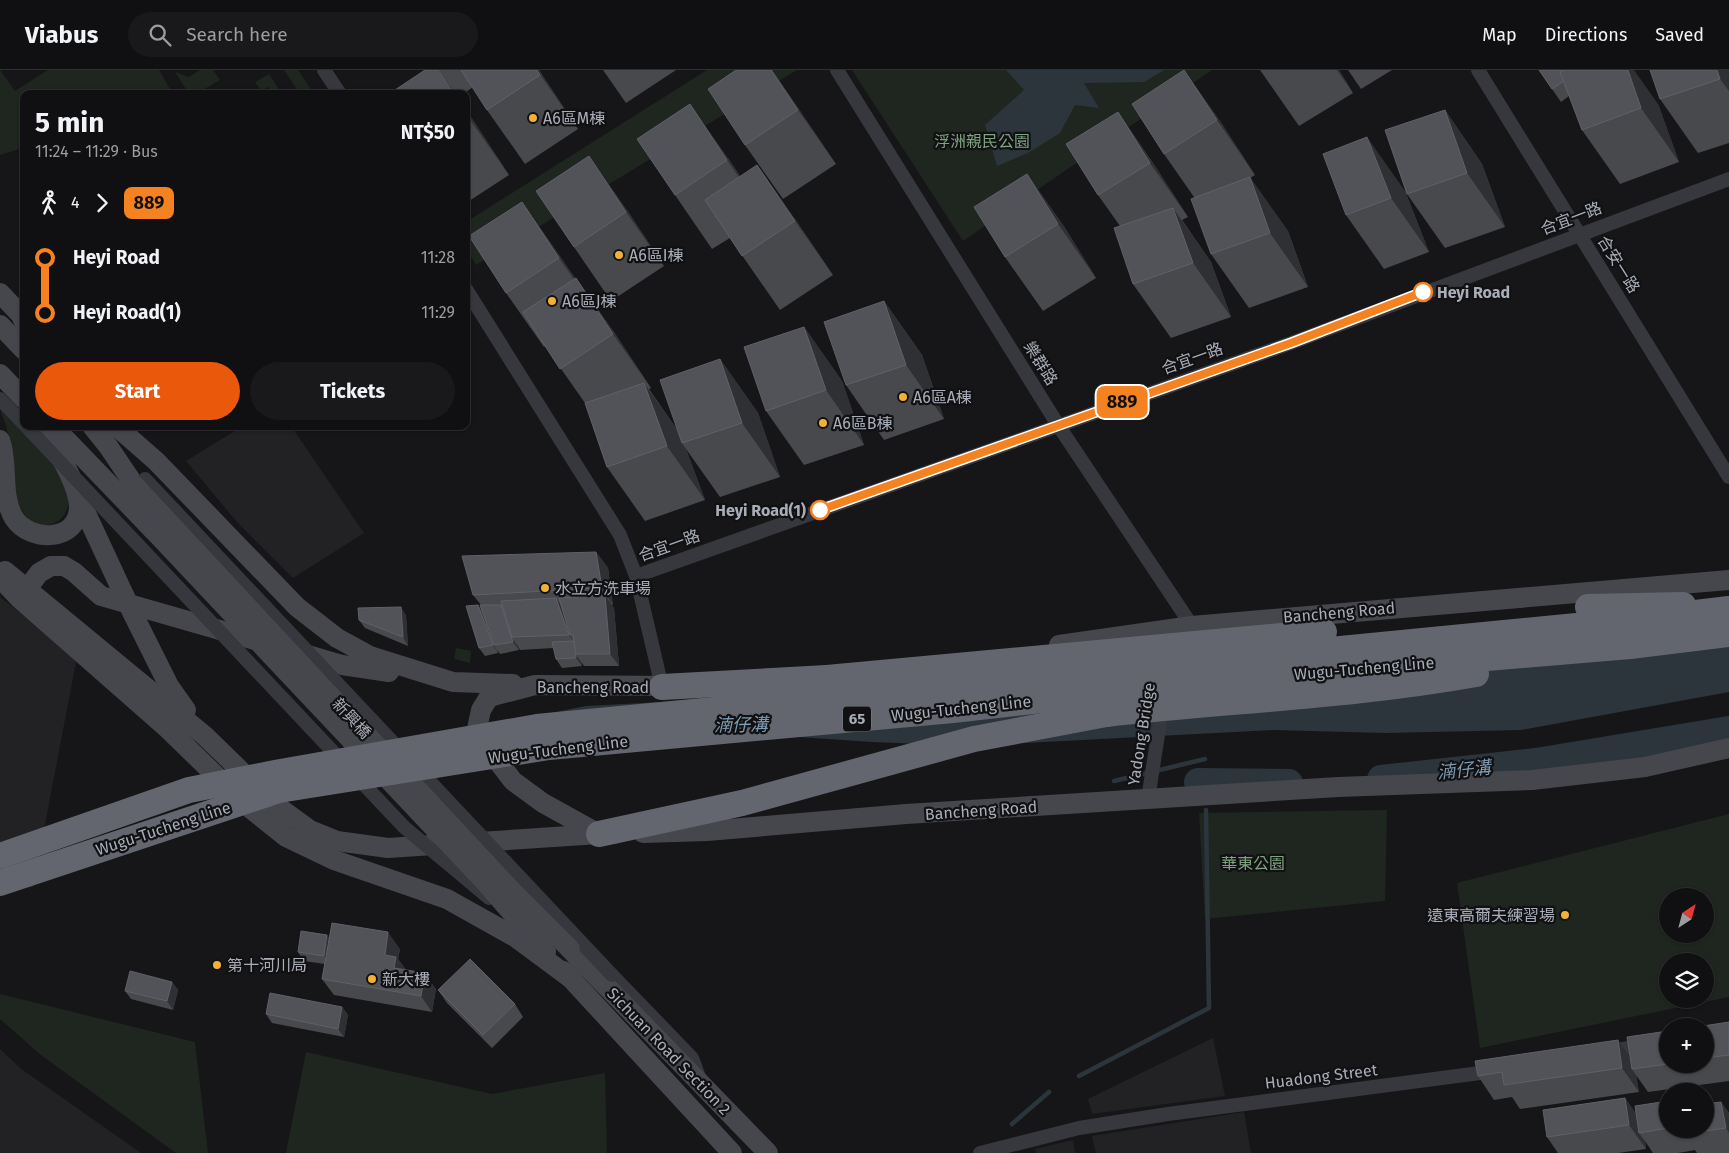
<!DOCTYPE html>
<meta charset="utf-8">
<style>
:root{--surface:#101012;--page:#19191b;--text:#f1f3f6;--muted:#9c9d9f;--line:#303032;--accent:#ea580c}
body{margin:0;font-family:"Fira Sans","Noto Sans TC",sans-serif;background:var(--page);color:var(--text);height:100vh;display:flex;flex-direction:column;font-size:19px;white-space:nowrap}
*{box-sizing:border-box;margin:0}
p{font-size:16px;color:var(--muted)}
.icon{flex:none;width:28px;height:28px;fill:none;stroke:currentColor;stroke-width:2;stroke-linecap:round;stroke-linejoin:round}
.map{position:relative;flex:1;overflow:hidden}
.side{position:absolute;left:20px;top:20px;width:450px;height:340px;display:flex;flex-direction:column;background:var(--surface);border-radius:10px;box-shadow:0 1px 4px #0004,0 0 0 1px var(--line)}
.side>*{flex:none}
.badge{padding:0 10px;border-radius:8px;font-size:18px;line-height:32px}
.needle{width:32px;rotate:36deg}
.tools{position:absolute;left:1659px;top:818px;display:grid;gap:10px}
.tools a{display:grid;place-items:center;width:55px;height:55px;border-radius:50%;background:var(--surface);box-shadow:0 1px 4px #0004,0 0 0 1px var(--line);font-size:25px}
.map>.badge{position:absolute;translate:-50% -50%;box-shadow:0 0 0 2px #fff}
.legs{display:flex;align-items:center;gap:8px;height:55px;padding:0 15px;font-size:16px}
.legs p{margin-inline-start:auto}
.headline{display:flex;align-items:center;justify-content:space-between;height:85px;padding:0 15px}
h1{font-size:28px;font-weight:700;line-height:38px}
.button{display:flex;gap:10px;margin-top:auto;padding:10px 15px}
.button a{flex:1;height:58px;border-radius:30px;background:var(--accent);color:#fff;font-size:20px;font-weight:700;line-height:58px;text-align:center}
.button a+a{background:var(--page);color:var(--text)}
ul{padding:0 15px;list-style:none}
li{display:flex;align-items:center;gap:18px;height:55px;font-size:19px}
li i{display:grid;place-items:center;width:8px;height:100%;margin:0 6px;background:currentColor}
li i::after{content:'';width:12px;height:12px;margin:-6px;border:4px solid;border-radius:50%;background:var(--surface)}
li p{margin-inline-start:auto}
li:first-child i{background:linear-gradient(#0000 50%,currentColor 0)}
li:last-child i{background:linear-gradient(currentColor 50%,#0000 0)}
header{display:flex;align-items:center;gap:30px;box-sizing:border-box;height:70px;padding:0 25px;background:var(--surface);border-bottom:1px solid var(--line)}
header strong{font-size:24px}
nav{display:flex;gap:28px;margin-inline-start:auto;font-size:18px}
.search{width:350px;height:45px;background:var(--page);display:flex;align-items:center;gap:12px;box-sizing:border-box;padding:0 18px;border-radius:28px;color:var(--muted);font-size:19px}
.map>svg:first-child{display:block}
.built{fill:#222225}
.green{fill:#1e261f;fill-rule:evenodd}
.water{fill:#2c353c}
.lines{fill:none;stroke-linecap:round;stroke-linejoin:round}
.stream{stroke:#2c353c;stroke-width:4.5}
.river{stroke:#2c353c;stroke-width:28}
.street{stroke:#37383d;stroke-width:14}
.secondary{stroke:#45474d;stroke-width:20}
.highway{stroke:#63666e;stroke-width:26}
.street-bridge{stroke:#37383d;stroke-width:14}
.secondary-bridge{stroke:#45474d;stroke-width:20}
.highway-bridge{stroke:#63666e;stroke-width:26}
.wall{fill:#47494d}
.shaded-wall{fill:#2f3033}
.building{fill:#525359;stroke:#5f6168}
.line-1-casing{stroke:#fff;stroke-width:11}
.line-1{stroke:#f58220;stroke-width:8}
.poi-dot{fill:#f2b134;stroke:#111113;stroke-width:2}
.stop-1-dot{fill:#fff;stroke:#f58220;stroke-width:2.5}
.labels{text-anchor:middle;stroke-width:4.5;stroke-linejoin:round;paint-order:stroke}
.shield{fill:#111113;stroke:#7b7e86;stroke-width:1}
.shield-label{font-size:15px;font-weight:bold;fill:#a8adb8}
.poi-label{font-size:16px;fill:#a8adb8;stroke:#111113;text-anchor:start}
.park-label{font-size:16px;fill:#7fa381;stroke:#111113}
.street-label{font-size:16px;fill:#a8adb8;stroke:#111113}
.stop-label{font-size:16px;font-weight:bold;fill:#a8adb8;stroke:#111113;text-anchor:start}
.water-label{font-size:18px;font-style:italic;fill:#7f9bb3;stroke:#111113}
</style>
<header>
<strong>Viabus</strong>
<div class="search"><svg class="icon" aria-label="search" viewBox="0 0 24 24"><circle cx="10" cy="10" r="6"/><path d="M15 15l6 6"/></svg>Search here</div>
<nav><a>Map</a><a>Directions</a><a>Saved</a></nav>
</header>
<div class="map">
<svg width="1729" height="1083" viewBox="0 0 1729 1083">
<rect width="100%" height="100%" fill="#161618"/>
<g class="built">
<polygon points="243,356 291,356 364,463 293,508 237,452 186,391"/>
<polygon points="0,527 77,587 33,817 0,820"/>
<polygon points="1213,968 1225,1026 1092,1044 1088,1029"/>
<polygon points="0,979 20,998 141,1083 0,1083"/>
<polygon points="1244,1042 1251,1083 1096,1083 1092,1066"/>
<polygon points="1073,1070 1075,1083 1036,1083 1035,1079"/>
</g>
<g class="green">
<polygon points="0,0 15,21 48,0 159,0 173,24 24,24 24,80 22,78 0,85"/>
<polygon points="200,0 213,0 220,10 196,24 189,24 175,2 189,7"/>
<polygon points="284,0 298,0 314,24 300,24"/>
<polygon points="707,0 797,0 476,195 466,178 466,152"/>
<polygon points="852,0 1212,0 963,171"/>
<polygon points="269,4 282,24 272,24 268,17 261,21 255,12"/>
<path d="M0 334C20 355 96 423 58 451 50 456 40 457 32 452 25 448 19 435 16 427 12 415 14 399 13 386 12 376 8 365 6 356 4 348 0 343 0 334Z"/>
<polygon points="456,578 471,581 470,593 454,589"/>
<polygon points="1387,740 1385,831 1205,849 1199,743"/>
<path d="M1729 744V927L1480 978 1457 813ZM1668 826H1705V864H1668ZM1668 891H1705V929H1668Z"/>
<polygon points="0,924 195,972 208,1083 176,1083 41,985 0,949"/>
<polygon points="306,982 492,1024 605,1003 607,1083 286,1083"/>
</g>
<g class="water">
<polygon points="1006,0 1164,0 1144,12 1084,13 1099,38 1075,35 1060,63 1028,83 997,96 985,55 1024,20"/>
<polygon points="1729,554 1729,622 1521,660 1385,663 1274,660 971,676 872,672 525,648 586,636 946,617"/>
</g>
<g class="lines">
<g class="stream">
<polyline points="1114,711 1205,689"/>
<polyline points="1079,1006 1209,938 1206,740"/>
<polyline points="1012,1054 1049,1022"/>
</g>
<g class="river">
<polyline points="1381,709 1536,692 1729,660"/>
<polyline points="1198,712 1289,713"/>
</g>
<g class="street">
<polyline points="324,0 340,24"/>
<polyline points="837,0 1058,355 1192,556 1189,562"/>
<polyline points="1478,0 1729,407"/>
<polyline points="466,219 620,465 636,506 662,617"/>
<polyline points="0,329 24,354"/>
<polyline points="636,506 1291,273 1729,109"/>
<polyline points="1148,729 1163,633"/>
<polyline points="612,905 692,988 700,1010"/>
<polyline points="1607,982 1668,970"/>
<polyline points="980,1083 1079,1058 1168,1044 1495,1001"/>
</g>
<g class="secondary">
<polyline points="0,223 21,245 24,252"/>
<polyline points="0,255 24,280"/>
<polyline points="0,304 24,329"/>
<polyline points="53,356 153,460"/>
<polyline points="92,356 108,376 135,416"/>
<polyline points="116,356 156,391 297,537 337,568 370,586 453,612 513,614"/>
<path d="M0 370C9 395 0 425 14 448 30 473 79 472 79 436 78 412 54 377 43 356"/>
<polyline points="78,426 124,525"/>
<polyline points="5,501 205,666 277,736 310,760 337,771 388,778 599,764"/>
<polyline points="0,508 20,529 168,659 246,735 286,767 334,790 447,829 515,867 573,910"/>
<polyline points="21,527 39,503 51,496 64,496 74,502 101,526 265,573"/>
<polyline points="133,544 169,616 186,640"/>
<polyline points="1059,575 1192,556 1729,510"/>
<polyline points="298,582 342,595 389,602"/>
<polyline points="643,763 707,761 906,744 1338,717 1532,710 1645,697 1729,678"/>
<polyline points="614,764 599,764 543,733 513,711 476,663 481,640 489,627 535,615 677,616"/>
<polyline points="570,879 768,1083"/>
<polyline points="564,901 732,1083"/>
</g>
<g class="highway">
<polyline points="1588,537 1683,535"/>
<polyline points="662,617 827,608"/>
<polyline points="599,764 742,733 974,669 1106,644"/>
</g>
<g class="street-bridge">
<polyline points="26,356 404,757 489,828"/>
<polyline points="145,409 612,905"/>
</g>
<g class="secondary-bridge">
<polyline points="135,416 511,820 570,879"/>
<polyline points="153,460 485,812 546,882"/>
<polyline points="124,525 133,544"/>
</g>
<g class="highway-bridge">
<polyline points="827,608 1324,562"/>
<path d="M1106 644C1230 630 1354 626 1476 604"/>
<polyline points="0,786 189,720 275,703 537,657 1628,551 1729,539"/>
<polyline points="0,813 279,720 549,677 953,640 1204,612 1630,576 1729,564"/>
</g>
</g>
<g class="wall">
<polygon points="438,0 539,0 578,59 525,94 487,40 473,17 463,24 455,24"/>
<polygon points="603,0 676,0 626,33"/>
<polygon points="736,0 772,0 798,38 836,94 783,129 745,75"/>
<polygon points="1184,0 1222,54 1255,105 1250,108 1288,161 1308,217 1249,238 1211,184 1194,127 1164,84"/>
<polygon points="1260,0 1339,0 1353,23 1299,56"/>
<polygon points="1348,0 1392,0 1361,19"/>
<polygon points="1539,0 1658,34 1679,92 1620,114 1582,60 1569,26 1561,32"/>
<polygon points="1729,0 1729,73 1698,83 1660,29"/>
<polygon points="466,40 509,105 466,133"/>
<polygon points="1445,40 1482,94 1505,157 1445,178 1407,124"/>
<polygon points="1118,42 1155,96 1188,147 1182,150 1211,192 1231,247 1171,268 1133,214 1120,156 1098,125"/>
<polygon points="728,88 740,106 795,149 833,205 780,240 730,168 712,179 675,125"/>
<polygon points="1027,104 1065,158 1096,208 1043,241 1005,187"/>
<polygon points="1405,121 1429,182 1384,199 1346,145"/>
<polygon points="522,132 575,208 614,262 651,318 649,319 678,361 720,289 758,343 780,407 720,427 686,379 705,430 645,451 607,397 585,333 545,276 544,277 506,223"/>
<polygon points="627,140 664,196 611,231 574,177"/>
<polygon points="884,231 922,285 944,349 884,370 846,315"/>
<polygon points="804,257 842,311 864,375 804,395 766,341"/>
<polygon points="158,356 168,356 161,361"/>
<polygon points="596,482 608,498 613,535 611,535 614,538 619,596 584,596 582,593 582,596 562,598 556,589 554,578 520,580 518,576 519,580 500,584 497,580 498,583 485,586 479,578 478,535 481,540 481,535 473,525"/>
<polygon points="401,537 406,546 408,576 365,558 359,550"/>
<polygon points="329,867 400,879 398,889 406,900 436,919 432,942 334,925 322,909 325,894 304,891 298,882"/>
<polygon points="172,912 178,920 173,940 131,929 125,921"/>
<polygon points="438,920 515,934 523,947 492,978 447,933"/>
<polygon points="342,937 348,945 344,967 272,953 266,944"/>
<polygon points="1729,952 1729,1011 1648,1022 1636,1005 1639,1022 1520,1039 1512,1027 1494,1030 1478,1006 1475,991 1630,988 1668,994 1705,994 1705,956"/>
<polygon points="1625,1028 1636,1044 1668,1031 1668,1059 1705,1059 1721,1032 1729,1043 1729,1083 1697,1083 1695,1080 1678,1083 1653,1083 1645,1071 1646,1079 1618,1083 1558,1083 1547,1067"/>
</g>
<g class="shaded-wall">
<polygon points="438,0 455,24 454,24"/>
<polygon points="537,0 539,0 578,59"/>
<polygon points="771,0 798,38 836,94 798,40"/>
<polygon points="1184,0 1222,54 1255,105 1217,50"/>
<polygon points="1337,0 1339,0 1353,23"/>
<polygon points="1628,0 1634,0 1658,34 1679,92 1641,38"/>
<polygon points="1717,0 1729,0 1729,21 1720,9"/>
<polygon points="690,34 728,88 765,144 727,90"/>
<polygon points="466,40 472,48 509,105 471,51 466,43"/>
<polygon points="1445,40 1482,94 1505,157 1467,103"/>
<polygon points="1118,42 1155,96 1188,147 1150,93"/>
<polygon points="1367,67 1405,121 1429,182 1391,128"/>
<polygon points="589,86 627,140 664,196 626,142"/>
<polygon points="757,95 795,149 833,205 795,151"/>
<polygon points="1027,104 1065,158 1096,208 1058,154"/>
<polygon points="1250,107 1288,161 1308,217 1270,163"/>
<polygon points="522,132 560,186 597,242 559,188"/>
<polygon points="1173,138 1211,192 1231,247 1193,193"/>
<polygon points="576,208 614,262 651,318 613,264"/>
<polygon points="884,231 922,285 944,349 906,295"/>
<polygon points="804,257 842,311 864,375 826,320"/>
<polygon points="720,289 758,343 780,407 742,353"/>
<polygon points="644,313 682,367 682,373 686,379 705,430 667,376"/>
<polygon points="596,482 608,498 613,535 602,518"/>
<polygon points="605,525 614,538 619,596 610,584"/>
<polygon points="556,528 565,541 573,565 570,565 580,579 569,565"/>
<polygon points="478,535 484,544 494,575 498,583 493,575"/>
<polygon points="401,537 406,546 408,576 403,567"/>
<polygon points="512,568 518,576 519,580 513,572"/>
<polygon points="576,585 582,593 582,596 576,588"/>
<polygon points="388,862 400,879 398,889 408,903 406,914 385,885"/>
<polygon points="327,865 333,873 330,894 324,886"/>
<polygon points="425,903 436,919 432,942 421,926"/>
<polygon points="172,912 178,920 173,940 167,931"/>
<polygon points="342,937 348,945 344,967 338,959"/>
<polygon points="1618,970 1635,994 1632,999 1636,1005 1639,1022 1622,998"/>
<polygon points="1625,1028 1642,1052 1639,1063 1645,1071 1646,1079 1629,1055"/>
<polygon points="1721,1032 1729,1043 1729,1063 1726,1058"/>
</g>
<g class="building">
<polygon points="425,0 438,0 454,24 389,24"/>
<polygon points="461,0 537,0 540,5 487,40"/>
<polygon points="736,0 771,0 798,40 745,75 708,19"/>
<polygon points="1184,0 1217,50 1164,84 1132,34"/>
<polygon points="1539,0 1565,0 1560,2 1564,11 1552,19"/>
<polygon points="1565,0 1628,0 1641,38 1582,60 1560,2"/>
<polygon points="1650,0 1717,0 1720,9 1660,29"/>
<polygon points="690,34 727,90 675,125 637,69"/>
<polygon points="1445,40 1467,103 1407,124 1385,60"/>
<polygon points="1118,42 1150,93 1098,125 1066,74"/>
<polygon points="466,43 471,51 466,54"/>
<polygon points="1367,67 1391,128 1346,145 1323,84"/>
<polygon points="589,86 626,142 574,177 536,121"/>
<polygon points="757,95 795,151 742,186 705,130"/>
<polygon points="1027,104 1058,154 1005,187 974,137"/>
<polygon points="1250,107 1270,163 1211,184 1191,129"/>
<polygon points="522,132 559,188 506,223 469,166"/>
<polygon points="1173,138 1193,193 1133,214 1114,158"/>
<polygon points="576,208 613,264 560,299 523,242"/>
<polygon points="884,231 906,295 846,315 824,252"/>
<polygon points="804,257 826,320 766,341 744,277"/>
<polygon points="720,289 742,353 682,373 660,310"/>
<polygon points="644,313 667,376 607,397 585,333"/>
<polygon points="596,482 602,518 473,525 462,486"/>
<polygon points="605,525 610,584 575,584 573,565 570,565 559,528"/>
<polygon points="556,528 569,565 512,567 501,531"/>
<polygon points="478,535 493,575 479,578 466,536"/>
<polygon points="480,535 501,535 513,572 494,575"/>
<polygon points="401,537 403,567 359,550 358,538"/>
<polygon points="574,571 576,588 556,589 552,572"/>
<polygon points="332,853 388,862 385,885 396,887 394,898 425,903 421,926 322,909"/>
<polygon points="301,861 327,865 324,886 298,882"/>
<polygon points="470,889 515,934 483,965 438,920"/>
<polygon points="130,901 172,912 167,931 125,921"/>
<polygon points="270,923 342,937 338,959 266,944"/>
<polygon points="1729,952 1729,985 1705,988 1705,956 1703,956"/>
<polygon points="1668,961 1668,994 1632,999 1627,967"/>
<polygon points="1618,970 1622,998 1504,1015 1502,1002 1478,1006 1475,991"/>
<polygon points="1625,1028 1629,1055 1547,1067 1543,1040"/>
<polygon points="1668,1031 1668,1058 1639,1063 1635,1036"/>
<polygon points="1721,1032 1726,1058 1684,1064 1683,1059 1705,1059 1705,1034"/>
</g>
<g class="lines">
<defs>
<polyline id="line-1" points="820,440 1291,273 1423,222"/>
</defs>
<use href="#line-1" class="line-1-casing"/>
<use href="#line-1" class="line-1"/>
</g>
<g class="poi-dot">
<circle cx="533" cy="48" r="5"/>
<circle cx="619" cy="185" r="5"/>
<circle cx="552" cy="231" r="5"/>
<circle cx="903" cy="327" r="5"/>
<circle cx="823" cy="353" r="5"/>
<circle cx="545" cy="518" r="5"/>
<circle cx="1565" cy="845" r="5"/>
<circle cx="217" cy="895" r="5"/>
<circle cx="372" cy="909" r="5"/>
</g>
<g class="stop-1-dot">
<circle cx="1423" cy="222" r="9"/>
<circle cx="820" cy="440" r="9"/>
</g>
<g class="labels">
<rect class="shield" x="843" y="636.5" width="28" height="25" rx="4"/>
<g class="shield-label">
<text x="857" y="654">65</text>
</g>
<g class="poi-label">
<text x="543" y="54">A6區M棟</text>
<text x="629" y="191">A6區I棟</text>
<text x="562" y="237">A6區J棟</text>
<text x="913" y="333">A6區A棟</text>
<text x="833" y="359">A6區B棟</text>
<text x="555" y="524">水立方洗車場</text>
<text x="1555" y="851" text-anchor="end">遠東高爾夫練習場</text>
<text x="227" y="901">第十河川局</text>
<text x="382" y="915">新大樓</text>
</g>
<g class="park-label">
<text x="982" y="77">浮洲親民公園</text>
<text x="1253" y="799">華東公園</text>
</g>
<g class="street-label">
<text transform="translate(1571 148) rotate(-21)" y="6">合宜一路</text>
<text transform="translate(1619 194) rotate(58)" y="6">合安一路</text>
<text transform="translate(1192 288) rotate(-20)" y="6">合宜一路</text>
<text transform="translate(1041 293) rotate(58)" y="6">樂群路</text>
<text transform="translate(669 475) rotate(-20)" y="6">合宜一路</text>
<text transform="translate(1339 542) rotate(-5)" y="6">Bancheng Road</text>
<text transform="translate(1364 598) rotate(-5)" y="6">Wugu-Tucheng Line</text>
<text x="593" y="623">Bancheng Road</text>
<text transform="translate(961 638) rotate(-6)" y="6">Wugu-Tucheng Line</text>
<text transform="translate(352 648) rotate(47)" y="6">新興橋</text>
<text transform="translate(1141 664) rotate(-81)" y="6">Yadong Bridge</text>
<text transform="translate(558 679) rotate(-7)" y="6">Wugu-Tucheng Line</text>
<text transform="translate(981 740) rotate(-4)" y="6">Bancheng Road</text>
<text transform="translate(163 758) rotate(-18)" y="6">Wugu-Tucheng Line</text>
<text transform="translate(669 981) rotate(46)" y="6">Sichuan Road Section 2</text>
<text transform="translate(1321 1006) rotate(-7)" y="6">Huadong Street</text>
</g>
<g class="stop-label">
<text x="1437" y="228">Heyi Road</text>
<text x="806" y="446" text-anchor="end">Heyi Road(1)</text>
</g>
<g class="water-label">
<text transform="translate(741 655) rotate(-1)" y="6">湳仔溝</text>
<text transform="translate(1464 700) rotate(-6)" y="6">湳仔溝</text>
</g>
</g>
</svg>
<div class="tools">
<a><svg class="needle" viewBox="-14 -14 28 28"><path d="M0-13l5 13h-10z" fill="#e53935"/><path d="M0 13l5-13h-10z" fill="#9c9d9f"/></svg></a>
<a><svg class="icon" aria-label="layers" viewBox="0 0 24 24"><path d="M12 4l9 5-9 5-9-5zM3 14l9 5 9-5"/></svg></a>
<a>+</a>
<a>−</a>
</div>
<b class="badge" style="left:1122px;top:332px;background:#f58220;color:#111">889</b>
<section class="side">
<div class="headline"><div><h1>5 min</h1><p>11:24 – 11:29 · Bus</p></div><b>NT$50</b></div>
<div class="legs"><svg class="icon" aria-label="walk" viewBox="0 0 24 24"><circle cx="13" cy="4" r="2"/><path d="M13 8l-2 6 4 7M11 14l-3 7M7 12l3-4h3l4 4"/></svg>4<svg class="icon" aria-label="forward" viewBox="0 0 24 24"><path d="M9 5l7 7-7 7"/></svg><b class="badge" style="background:#f58220;color:#111">889</b></div>
<ul>
<li><i style="color:#f58220"></i><b>Heyi Road</b><p>11:28</p></li>
<li><i style="color:#f58220"></i><b>Heyi Road(1)</b><p>11:29</p></li>
</ul>
<div class="button"><a>Start</a><a>Tickets</a></div>
</section>
</div>
